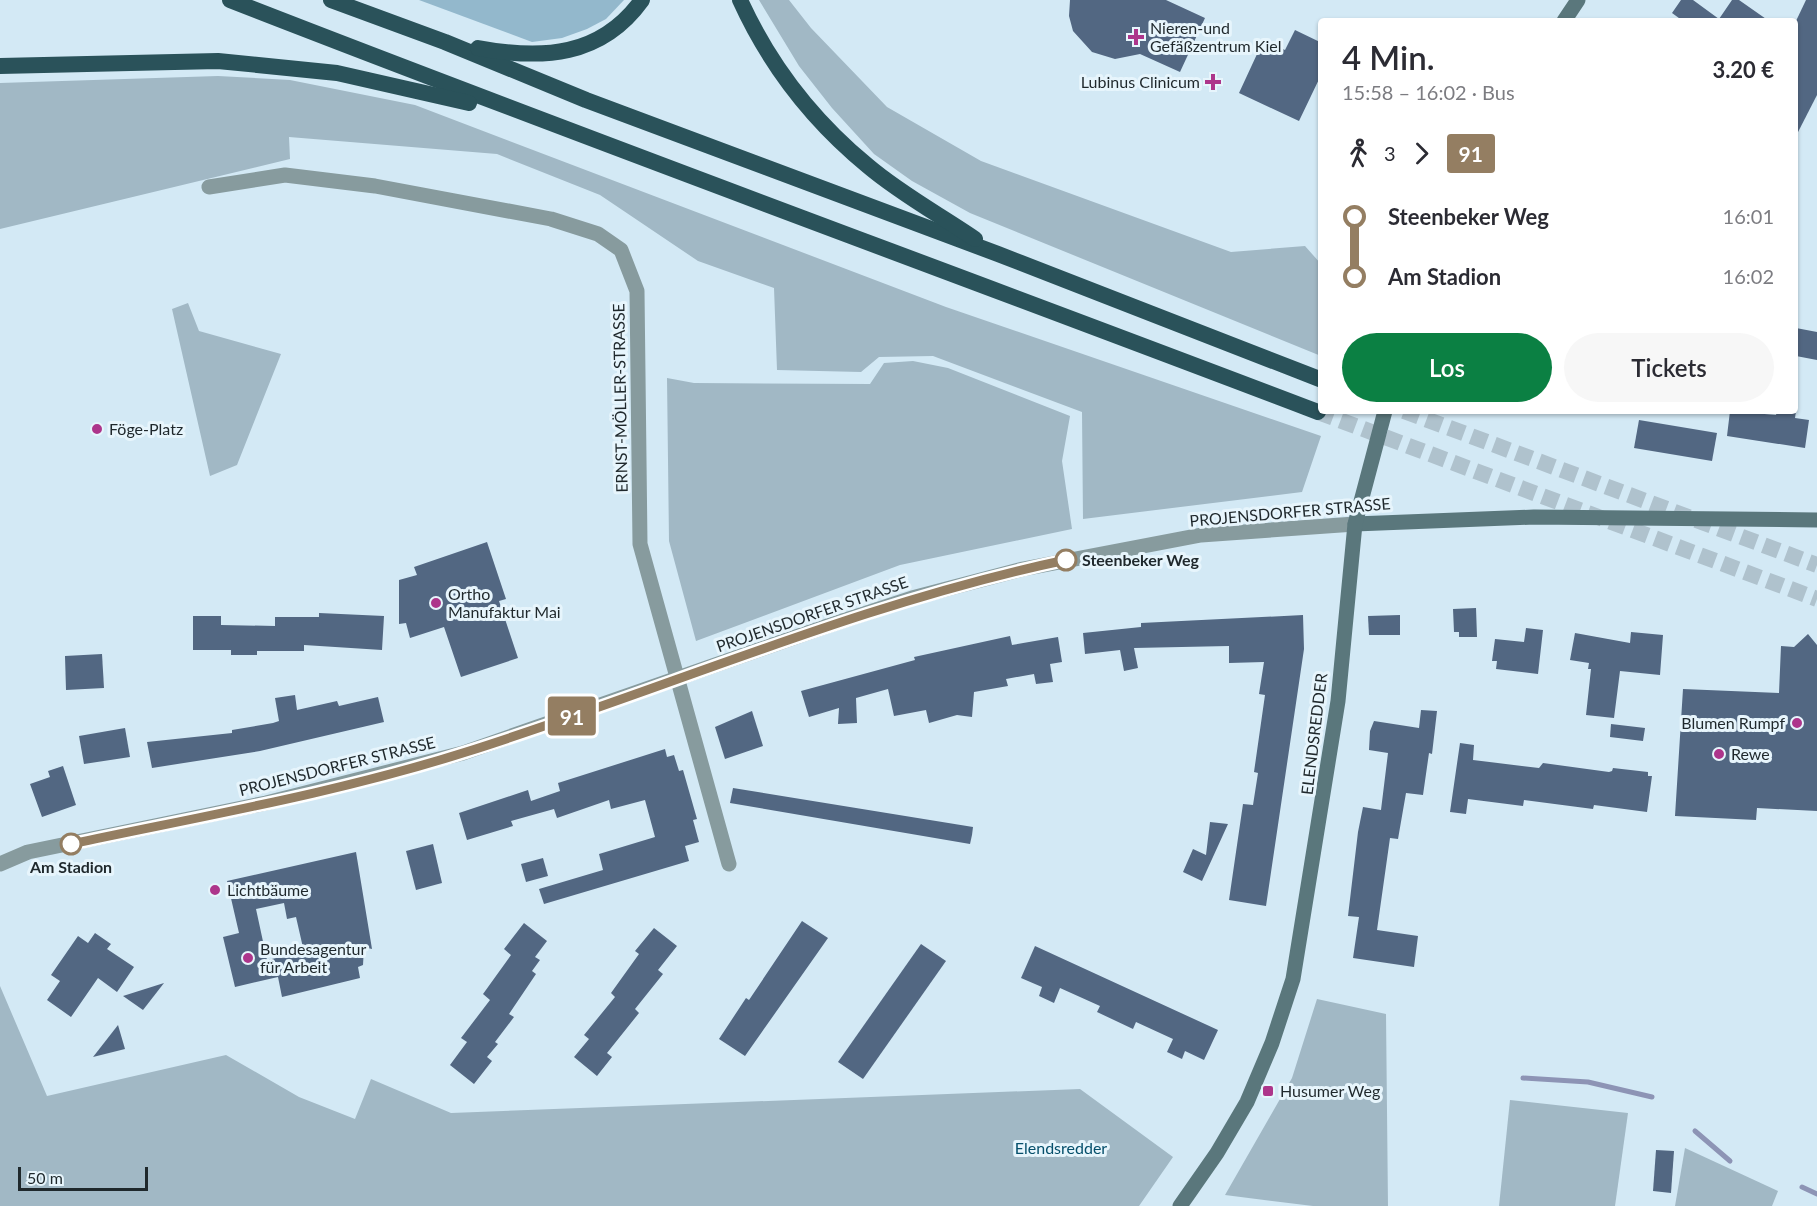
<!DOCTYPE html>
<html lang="de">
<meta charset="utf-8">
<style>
:root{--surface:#fff;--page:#f7f7f7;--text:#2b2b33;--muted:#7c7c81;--accent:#0b8043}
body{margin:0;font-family:Lato,sans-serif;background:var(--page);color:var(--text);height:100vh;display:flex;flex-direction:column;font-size:22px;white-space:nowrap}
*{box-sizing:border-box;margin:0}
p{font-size:20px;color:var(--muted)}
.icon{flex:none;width:33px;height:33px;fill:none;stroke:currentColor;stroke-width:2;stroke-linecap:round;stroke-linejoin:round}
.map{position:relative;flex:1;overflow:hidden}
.panel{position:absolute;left:1318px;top:18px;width:480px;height:396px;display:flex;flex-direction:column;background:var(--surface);border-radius:6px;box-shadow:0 2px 4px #0004}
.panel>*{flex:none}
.badge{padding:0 12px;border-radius:4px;font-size:21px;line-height:39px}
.scale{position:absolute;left:18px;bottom:15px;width:130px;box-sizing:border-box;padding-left:6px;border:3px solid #1f282c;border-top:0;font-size:16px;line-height:21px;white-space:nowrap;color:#1f282c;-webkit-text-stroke:4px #e7f5fc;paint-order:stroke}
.map>.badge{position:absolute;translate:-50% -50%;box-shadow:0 0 0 3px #fff}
.legs{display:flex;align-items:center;gap:9px;height:66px;padding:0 24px;font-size:20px}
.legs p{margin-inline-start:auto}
.overview{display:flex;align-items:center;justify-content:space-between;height:102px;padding:0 24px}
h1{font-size:33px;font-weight:600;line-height:45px}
.cta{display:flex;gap:12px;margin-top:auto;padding:12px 24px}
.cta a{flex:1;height:69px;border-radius:36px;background:var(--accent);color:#fff;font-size:24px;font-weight:600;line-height:69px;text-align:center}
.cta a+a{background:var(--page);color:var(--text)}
ul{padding:0 24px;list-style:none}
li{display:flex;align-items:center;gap:21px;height:60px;font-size:22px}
li i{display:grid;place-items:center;width:9px;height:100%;margin:0 8px;background:currentColor}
li i::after{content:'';width:15px;height:15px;margin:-8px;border:4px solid;border-radius:50%;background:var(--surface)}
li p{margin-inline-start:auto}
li:first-child i{background:linear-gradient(#0000 50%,currentColor 0)}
li:last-child i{background:linear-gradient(currentColor 50%,#0000 0)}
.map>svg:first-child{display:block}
.green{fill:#a1b8c5}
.forest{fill:#93b8cc}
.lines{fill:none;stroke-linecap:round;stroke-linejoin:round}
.stream{stroke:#8d94b5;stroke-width:5}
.building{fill:#526782;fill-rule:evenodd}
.trunk-tunnel{stroke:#afc2cd;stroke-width:16;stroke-dasharray:16 8;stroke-linecap:butt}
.minor{stroke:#879b9e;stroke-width:15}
.tertiary{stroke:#879b9e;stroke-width:15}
.secondary{stroke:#5a777c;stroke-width:15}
.trunk{stroke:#2a525a;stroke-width:16}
.line-1-casing{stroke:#fff;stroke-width:14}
.line-1{stroke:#947e62;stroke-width:9}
.poi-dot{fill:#ad358b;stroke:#e7f5fc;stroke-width:2}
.stop-1-dot{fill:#fff;stroke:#947e62;stroke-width:3}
.labels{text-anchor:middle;stroke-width:6;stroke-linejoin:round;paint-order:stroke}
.poi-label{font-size:16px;fill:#1f282c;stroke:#e7f5fc;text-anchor:start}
.street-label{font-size:16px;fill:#1f282c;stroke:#e7f5fc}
.stop-label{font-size:16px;font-weight:bold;fill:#1f282c;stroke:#e7f5fc;text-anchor:start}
.park-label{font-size:16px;fill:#054f6b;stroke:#e7f5fc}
</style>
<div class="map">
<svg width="1817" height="1206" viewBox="0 0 1817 1206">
<rect width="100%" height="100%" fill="#d3e9f5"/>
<g class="green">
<polygon points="759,0 789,0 811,28 887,107 981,161 1231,252 1305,246 1321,264 1321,356 970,213 912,181 874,154 832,108 799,66"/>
<polygon points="218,76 290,80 415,105 946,307 1321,436 1302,492 1083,519 1082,412 933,356 879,357 861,372 777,370 774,288 698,261 600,195 497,154 289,137 290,159 0,229 0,83"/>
<polygon points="188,303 199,331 281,354 237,465 210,476 172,309"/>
<polygon points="913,361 948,368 1070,416 1062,461 1072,529 900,565 696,641 669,541 667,378 694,383 870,384 884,363"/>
<polygon points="0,986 47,1096 226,1055 299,1097 355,1119 371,1079 451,1113 1080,1089 1173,1157 1139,1206 0,1206"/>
<polygon points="1317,999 1386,1014 1388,1206 1313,1206 1225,1195 1292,1078"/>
<polygon points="1510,1100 1628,1113 1615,1206 1499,1206"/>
<polygon points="1685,1148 1778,1191 1772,1206 1675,1206"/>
</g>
<polygon class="forest" points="419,0 624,0 606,19 587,29 562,38 532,42"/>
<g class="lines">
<g class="stream">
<polyline points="1523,1078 1588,1082 1652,1097"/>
<polyline points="1695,1131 1730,1161"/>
<polyline points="1802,1187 1817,1194"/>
</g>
</g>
<g class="building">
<polygon points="1070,0 1166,0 1205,18 1180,72 1140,54 1115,59 1092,52 1073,31 1069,16"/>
<polygon points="1681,0 1693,0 1719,19 1732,0 1739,0 1769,21 1683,21 1672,13"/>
<polygon points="1806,0 1817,0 1817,95 1796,136 1796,21"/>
<polygon points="1295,30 1322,43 1322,73 1299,121 1239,93 1264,39 1285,50"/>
<polygon points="1796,328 1817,332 1817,360 1796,356"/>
<polygon points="1730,411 1776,415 1777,411 1796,411 1795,418 1809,420 1805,448 1727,436"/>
<polygon points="1639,420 1717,433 1712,461 1634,448"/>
<polygon points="487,542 506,599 499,601 518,658 461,677 444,627 410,638 406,623 399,624 399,580 417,575 414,567"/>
<polygon points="1476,608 1477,637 1459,637 1459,632 1454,632 1453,609"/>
<polygon points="319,613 384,616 382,650 304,645 304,651 257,651 257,655 231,655 231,650 193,650 193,616 221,616 221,625 275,626 275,617 319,617"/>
<polygon points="1303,615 1304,649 1266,906 1229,900 1243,804 1253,805 1258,773 1254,772 1265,695 1259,694 1264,662 1229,663 1229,646 1134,648 1138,668 1124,671 1120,650 1085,654 1083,633 1141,627 1141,623"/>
<polygon points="1400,615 1400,635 1369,635 1368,616"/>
<polygon points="1526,628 1543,630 1538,674 1496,669 1497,661 1492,661 1495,639 1524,642"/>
<polygon points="1631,632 1663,635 1660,675 1620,671 1614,718 1586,715 1591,669 1588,669 1589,663 1570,660 1575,633 1630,643"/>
<polygon points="1808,634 1817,645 1817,811 1757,808 1756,820 1675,816 1683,689 1779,693 1781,646 1794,647"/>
<polygon points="1010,636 1012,645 1058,637 1062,662 1050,664 1053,682 1036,684 1034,674 1006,679 1008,686 974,692 972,717 957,715 929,723 926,710 894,716 888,689 856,698 857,723 838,724 839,708 809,717 801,691 915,660 914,657"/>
<polygon points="102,654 104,688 66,690 65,656"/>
<polygon points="295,695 297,710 337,701 339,706 378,697 384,722 260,751 152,768 147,742 232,733 232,730 273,723 279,721 275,698"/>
<polygon points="1421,710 1437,711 1432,754 1429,753 1423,795 1406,793 1398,839 1390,838 1377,930 1418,936 1414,967 1353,958 1359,917 1348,916 1358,832 1363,807 1381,810 1388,753 1369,750 1370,731 1374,721 1419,728"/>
<polygon points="752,711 763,746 725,759 715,727"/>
<polygon points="1611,724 1645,728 1643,741 1610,737"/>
<polygon points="125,728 130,757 84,764 79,736"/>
<polygon points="1460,743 1474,745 1473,760 1539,768 1543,763 1609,772 1612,771 1613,768 1648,772 1648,776 1652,776 1647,812 1594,805 1593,809 1524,800 1523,806 1468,799 1466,814 1450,812"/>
<polygon points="665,749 667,757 674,755 679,771 683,770 697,819 693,820 699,842 685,846 689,861 544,904 539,889 603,870 599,854 655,837 645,800 611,809 609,800 557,818 554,809 511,821 513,826 467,840 459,813 528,790 531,801 560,791 558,783"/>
<polygon points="63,766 76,805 42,817 30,784 50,777 48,771"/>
<polygon points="733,788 973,827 972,835 970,844 730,803"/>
<polygon points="1210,822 1228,824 1202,881 1183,872 1193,849 1206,855"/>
<polygon points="433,844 442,883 416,890 406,851"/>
<path d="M356 852 372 949 364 947 363 965 358 967 360 978 282 997 278 977 235 987 223 937 239 933 227 881ZM284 903 287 919 296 917 304 952 267 960 256 909Z"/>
<polygon points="543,858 548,876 526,882 521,864"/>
<polygon points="802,921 828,938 745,1056 719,1039 746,998 749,1000"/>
<polygon points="524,923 547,941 535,957 540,960 532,971 536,974 509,1014 514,1017 495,1042 498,1044 487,1057 492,1061 474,1084 450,1065 467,1042 461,1038 490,1000 483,994 511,955 504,949"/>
<polygon points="654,928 677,946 658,970 663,974 635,1009 639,1013 607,1053 612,1057 597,1076 574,1057 589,1039 584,1035 615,997 611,993 639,954 635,951"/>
<polygon points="95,933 111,944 107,949 134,967 117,992 98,978 71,1017 47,1000 60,981 51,975 78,936 88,943"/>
<polygon points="921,944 946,961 863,1079 838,1062"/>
<polygon points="1035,946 1218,1030 1204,1060 1185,1051 1182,1059 1167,1052 1173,1039 1136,1022 1133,1029 1097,1012 1100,1006 1060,988 1054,1003 1039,996 1042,987 1021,978"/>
<polygon points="164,983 143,1010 123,996"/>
<polygon points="118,1025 125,1049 93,1057"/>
<polygon points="1656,1150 1674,1151 1671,1193 1653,1191"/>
</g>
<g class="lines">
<g class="trunk-tunnel">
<polyline points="1404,411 1817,565"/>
<polyline points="1318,412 1817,599"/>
</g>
<polyline class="minor" points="209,187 285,175 375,186 551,219 598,234 621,250 637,291 640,544 729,864"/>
<polyline class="tertiary" points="0,864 28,852 266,803 463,753 833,624 912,598 1023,569 1201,535 1355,524"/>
<g class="secondary">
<polyline points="1564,21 1578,0"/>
<polyline points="1355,524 1534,517 1817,520"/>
<polyline points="1180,1206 1217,1153 1247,1102 1272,1043 1293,979 1338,701 1355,524 1385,411"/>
</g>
<g class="trunk">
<path d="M230 0C591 141 956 274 1318 412"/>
<polyline points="331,0 445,42 586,100 998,254 1322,380"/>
<path d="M740 0C770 66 812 120 868 166 901 194 940 215 975 239"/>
<path d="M478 48C542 60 601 57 642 0"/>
<polyline points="0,66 218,61 337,73 469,103"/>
</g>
</g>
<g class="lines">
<defs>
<path id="line-1" d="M71 844C203 816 337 793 466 752 666 689 860 603 1066 560"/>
</defs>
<use href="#line-1" class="line-1-casing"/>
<use href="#line-1" class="line-1"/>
</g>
<g class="poi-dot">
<path d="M1133 28h6v6h6v6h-6v6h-6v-6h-6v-6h6z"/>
<path d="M1210 73h6v6h6v6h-6v6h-6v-6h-6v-6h6z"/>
<circle cx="97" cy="429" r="6"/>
<circle cx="436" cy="603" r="6"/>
<circle cx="1797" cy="723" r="6"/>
<circle cx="1719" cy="754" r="6"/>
<circle cx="215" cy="890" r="6"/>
<circle cx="248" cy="958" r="6"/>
<rect x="1262" y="1085" width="12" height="12" rx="3"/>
</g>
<g class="stop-1-dot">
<circle cx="1066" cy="560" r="10"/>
<circle cx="71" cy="844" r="10"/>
</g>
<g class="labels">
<g class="poi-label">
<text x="1150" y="34">Nieren-und<tspan x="1150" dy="18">Gefäßzentrum Kiel</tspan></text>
<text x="1200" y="88" text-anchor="end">Lubinus Clinicum</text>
<text x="109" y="435">Föge-Platz</text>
<text x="448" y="600">Ortho<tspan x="448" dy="18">Manufaktur Mai</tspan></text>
<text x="1785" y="729" text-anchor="end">Blumen Rumpf</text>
<text x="1731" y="760">Rewe</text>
<text x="227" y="896">Lichtbäume</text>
<text x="260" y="955">Bundesagentur<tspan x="260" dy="18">für Arbeit</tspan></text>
<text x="1280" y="1097">Husumer Weg</text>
</g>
<g class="street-label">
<text transform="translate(620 398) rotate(-91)" y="6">ERNST-MÖLLER-STRASSE</text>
<text transform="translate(1290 512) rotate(-5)" y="6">PROJENSDORFER STRASSE</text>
<text transform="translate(812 614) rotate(-19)" y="6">PROJENSDORFER STRASSE</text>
<text transform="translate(1314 734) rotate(-83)" y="6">ELENDSREDDER</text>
<text transform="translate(337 766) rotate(-14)" y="6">PROJENSDORFER STRASSE</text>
</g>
<g class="stop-label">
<text x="1082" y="566">Steenbeker Weg</text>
<text x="71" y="873" text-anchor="middle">Am Stadion</text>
</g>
<g class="park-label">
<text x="1061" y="1154">Elendsredder</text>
</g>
</g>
</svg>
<div class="scale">50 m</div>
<b class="badge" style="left:572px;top:716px;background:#947e62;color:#fff">91</b>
<section class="panel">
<div class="overview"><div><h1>4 Min.</h1><p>15:58 – 16:02 · Bus</p></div><b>3.20 €</b></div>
<div class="legs"><svg class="icon" aria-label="walk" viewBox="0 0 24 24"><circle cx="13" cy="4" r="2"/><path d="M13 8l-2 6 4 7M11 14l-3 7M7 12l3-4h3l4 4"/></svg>3<svg class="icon" aria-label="forward" viewBox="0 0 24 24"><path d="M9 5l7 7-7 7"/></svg><b class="badge" style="background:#947e62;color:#fff">91</b></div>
<ul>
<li><i style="color:#947e62"></i><b>Steenbeker Weg</b><p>16:01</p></li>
<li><i style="color:#947e62"></i><b>Am Stadion</b><p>16:02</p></li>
</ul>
<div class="cta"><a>Los</a><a>Tickets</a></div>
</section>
</div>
